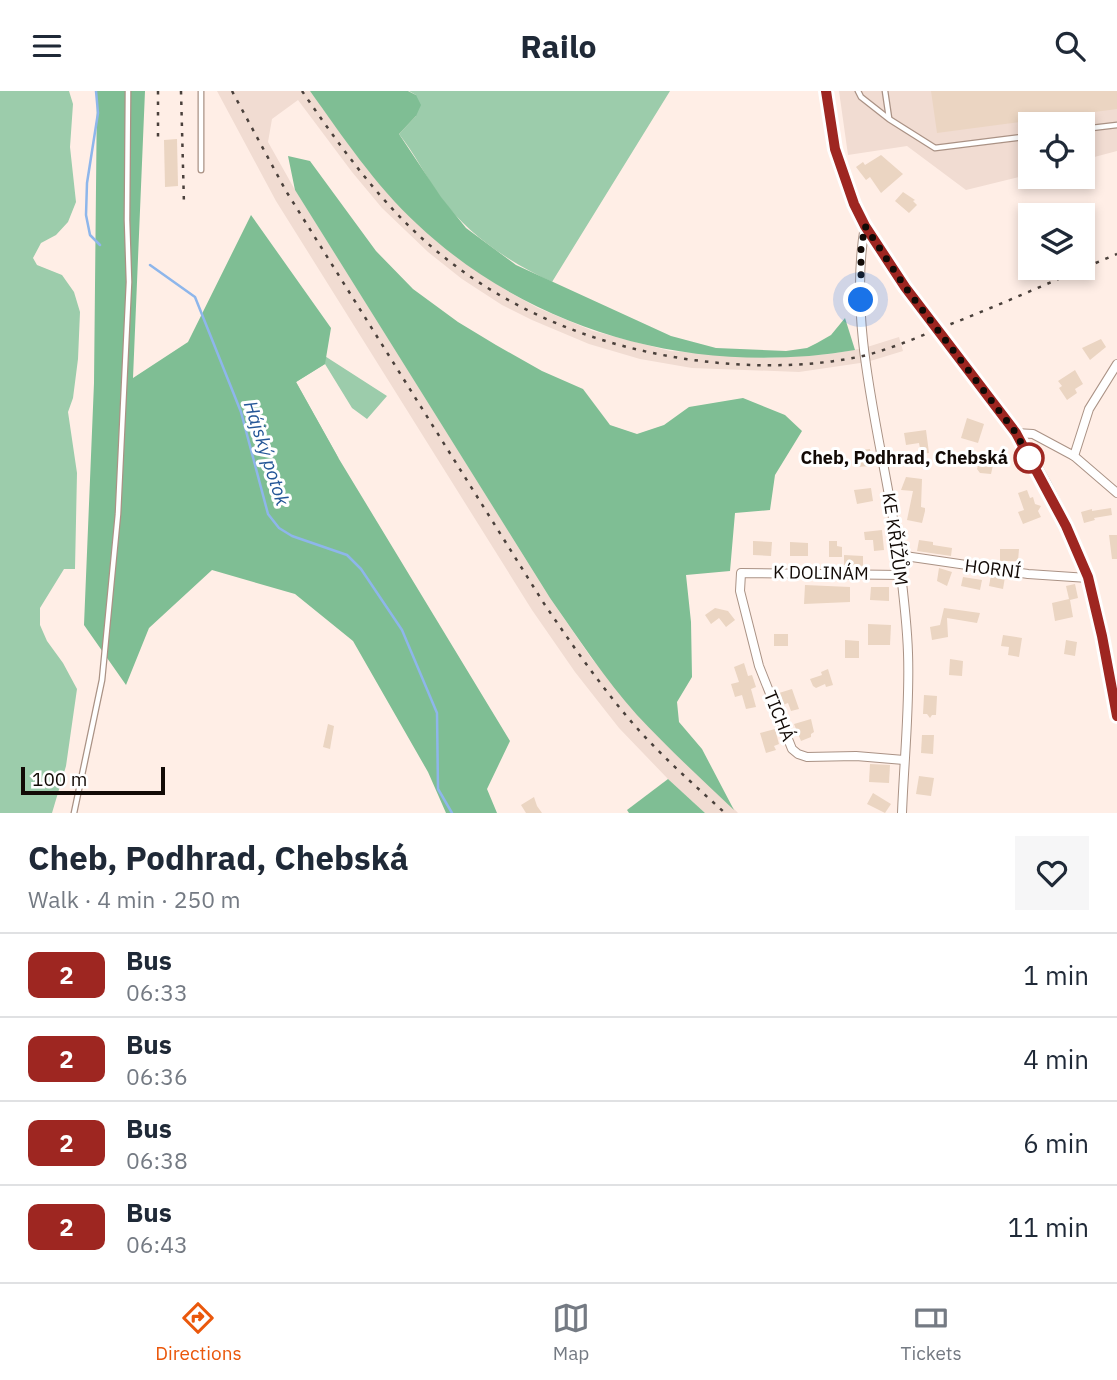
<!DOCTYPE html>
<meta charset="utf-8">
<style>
:root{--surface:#fff;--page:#f6f6f7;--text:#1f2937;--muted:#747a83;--line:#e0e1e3;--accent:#ea580c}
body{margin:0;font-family:"IBM Plex Sans",sans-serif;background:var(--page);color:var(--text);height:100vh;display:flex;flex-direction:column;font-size:26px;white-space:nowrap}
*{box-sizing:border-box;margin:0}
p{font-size:23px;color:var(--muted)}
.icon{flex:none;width:38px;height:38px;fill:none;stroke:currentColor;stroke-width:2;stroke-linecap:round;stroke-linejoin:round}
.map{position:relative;height:722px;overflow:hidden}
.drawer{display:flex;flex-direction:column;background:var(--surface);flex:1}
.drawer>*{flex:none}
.badge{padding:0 14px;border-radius:10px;font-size:24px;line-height:46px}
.tools{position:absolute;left:1018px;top:21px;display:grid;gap:14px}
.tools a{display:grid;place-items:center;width:77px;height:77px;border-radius:0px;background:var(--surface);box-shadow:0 4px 10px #0003;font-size:35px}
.scale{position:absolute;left:21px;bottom:18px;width:144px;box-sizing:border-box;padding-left:7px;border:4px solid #120a06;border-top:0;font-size:19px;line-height:24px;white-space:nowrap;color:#120a06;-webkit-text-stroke:5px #fff;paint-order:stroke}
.you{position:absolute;width:35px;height:35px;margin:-18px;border:5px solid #fff;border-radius:50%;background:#1a73e8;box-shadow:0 0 0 10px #1a73e833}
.map>.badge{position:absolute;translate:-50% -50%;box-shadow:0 0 0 4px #fff}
.round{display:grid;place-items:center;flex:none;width:74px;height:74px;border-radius:0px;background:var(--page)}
.head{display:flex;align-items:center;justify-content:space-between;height:119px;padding:0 28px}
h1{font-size:33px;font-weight:700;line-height:52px}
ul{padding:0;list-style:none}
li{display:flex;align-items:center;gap:21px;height:84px;padding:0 28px;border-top:2px solid var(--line)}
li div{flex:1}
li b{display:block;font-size:26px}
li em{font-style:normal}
li .badge{min-width:77px;font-weight:700;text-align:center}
header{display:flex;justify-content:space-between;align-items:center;height:91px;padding:0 28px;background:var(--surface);font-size:32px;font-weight:700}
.dock{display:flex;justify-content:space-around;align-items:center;height:98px;border-top:2px solid var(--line);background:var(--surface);font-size:19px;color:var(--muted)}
.dock a{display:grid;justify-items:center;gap:4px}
.dock .selected{color:var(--accent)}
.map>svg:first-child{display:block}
.built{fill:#f1dcd2}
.green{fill:#9cccab}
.forest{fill:#7fbe94}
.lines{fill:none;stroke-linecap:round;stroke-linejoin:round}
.stream{stroke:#8eb6eb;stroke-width:2.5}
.building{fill:#ebd5c2}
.service-casing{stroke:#aa9285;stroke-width:7}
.minor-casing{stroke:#aa9285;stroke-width:10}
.tertiary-casing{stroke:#aa9285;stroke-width:12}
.service{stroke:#fff;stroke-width:4.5}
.minor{stroke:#fff;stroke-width:8}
.tertiary{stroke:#fff;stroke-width:10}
.rail{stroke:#4a403b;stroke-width:2.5;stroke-dasharray:3.5 7;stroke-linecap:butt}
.line-casing{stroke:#fff;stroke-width:16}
.line{stroke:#9e2621;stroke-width:10}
.walk{stroke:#120a06;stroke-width:7;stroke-dasharray:0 12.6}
.stop-dot{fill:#fff;stroke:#9e2621;stroke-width:3.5}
.labels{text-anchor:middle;stroke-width:6;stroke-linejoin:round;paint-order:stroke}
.stop-label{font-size:18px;font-weight:bold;fill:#120a06;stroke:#fff;text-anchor:end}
.street-label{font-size:18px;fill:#120a06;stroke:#fff}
.water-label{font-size:19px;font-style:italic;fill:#245697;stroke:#fff}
</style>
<header><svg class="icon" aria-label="menu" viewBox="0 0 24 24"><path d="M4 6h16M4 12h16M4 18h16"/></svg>Railo<svg class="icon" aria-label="search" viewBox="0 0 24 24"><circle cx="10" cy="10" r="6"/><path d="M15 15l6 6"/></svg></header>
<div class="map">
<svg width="1117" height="722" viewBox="0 0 1117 722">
<rect width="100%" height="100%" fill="#ffeee6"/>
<g class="built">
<polygon points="217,0 310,0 363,73 392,107 437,150 471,176 509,201 538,217 593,240 670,260 768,267 830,263 864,257 899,246 903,260 867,271 799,281 692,277 640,268 589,253 532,229 502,214 462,188 428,161 382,117 352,81 298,9 272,28 268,51 295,99 550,507 592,568 738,722 705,722 668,688 619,637 575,581 532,519 276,110"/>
<polygon points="839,0 1117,0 1117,60 1083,69 1083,33 1031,33 1031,83 966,99 907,55 848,64"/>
</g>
<g class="green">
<polygon points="0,0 69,0 73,13 70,56 76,111 68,131 56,144 41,152 33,167 37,174 62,184 74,201 80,221 78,268 73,307 68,321 77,382 75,478 64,478 40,517 40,534 47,550 63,572 77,598 66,675 52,722 0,722"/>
<path d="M409 0H670L552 191C509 171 470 145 441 107 426 86 415 63 399 43L416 25V4Z"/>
<polygon points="303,251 387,305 367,328 352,317 325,273 296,291 339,368 255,259"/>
</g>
<g class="forest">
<polygon points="97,0 145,0 133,287 188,251 251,124 331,237 325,273 296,291 339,368 510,650 487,698 497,722 446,722 428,681 353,550 295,503 212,479 149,537 126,594 84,534 94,292"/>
<path d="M310 0H408L416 4 421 14 416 25 399 43 441 106 466 137 516 174 671 245 716 257 786 260 807 257 817 252 831 244 845 227 855 259C698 286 534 243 417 133 375 94 343 46 310 0Z"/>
<path d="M288 65 310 70 376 160 413 198 458 231 496 254 542 280 583 298 610 334 637 343 664 334 689 316 743 307 785 324 802 340 775 384 770 419 735 422 730 480 686 484 691 531 692 586 677 611 679 631 702 658 734 719C701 688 668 657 637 624 605 588 578 547 550 507L295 99Z"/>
<polygon points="668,688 705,722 629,722 627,719"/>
</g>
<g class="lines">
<g class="stream">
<polyline points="96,0 98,22 87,92 86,124 90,144 100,154"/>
<polyline points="150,174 195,206 241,321 268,423 279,437 292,445 347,464 361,478 402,539 437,622 438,698 452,722"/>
</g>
</g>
<g class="building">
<polygon points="931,0 1117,0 1117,18 937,42"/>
<polygon points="177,48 178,95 165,96 164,49"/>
<polygon points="881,64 903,83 881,102 870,86 866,89 856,76 863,71 865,74"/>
<polygon points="903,101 915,109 913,110 917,114 909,122 895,110"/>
<polygon points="1101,248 1106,256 1090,269 1082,257"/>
<polygon points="1075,279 1083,293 1075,298 1077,302 1067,309 1059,297 1062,295 1058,290"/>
<polygon points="967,327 984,333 978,352 961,347"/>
<polygon points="926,339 929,362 921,363 919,352 906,354 904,342"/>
<polygon points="870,358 872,375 855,376 854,360"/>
<polygon points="983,367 994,370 991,383 980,382 977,378 979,370 982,372"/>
<polygon points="906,386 922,388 921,416 925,417 925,420 922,432 907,429 913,400 901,399"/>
<polygon points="871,397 873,410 857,413 854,399"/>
<polygon points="1027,399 1030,407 1033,406 1035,413 1041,415 1038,420 1041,426 1023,433 1018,421 1024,419 1018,402"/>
<polygon points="1111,417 1112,424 1094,427 1095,429 1084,432 1081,421 1092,418 1092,420"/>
<polygon points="882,439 884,459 874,460 873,449 865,449 864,441"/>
<polygon points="1109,444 1117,444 1117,468 1112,468"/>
<polygon points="919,449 933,451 933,454 952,457 951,465 917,460"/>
<polygon points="753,450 772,451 771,465 753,464"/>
<polygon points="829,450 837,450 837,455 842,456 842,466 829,466"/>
<polygon points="790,451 808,452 808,465 790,465"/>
<polygon points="1000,458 1019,458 1018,470 1000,470"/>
<polygon points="844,464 863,465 863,475 844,474"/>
<polygon points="939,477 952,481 947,495 937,490"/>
<polygon points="991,484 1005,486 1003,498 989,495"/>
<polygon points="963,486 982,489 980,499 961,495"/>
<polygon points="1075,493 1078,507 1070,509 1073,526 1055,530 1052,512 1069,508 1066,495"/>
<polygon points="805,494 850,496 850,511 804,513"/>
<polygon points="871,496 889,496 889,510 870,509"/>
<polygon points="715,517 728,520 735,529 726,536 719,527 711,533 705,524"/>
<polygon points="944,517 980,522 977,532 947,527 948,546 932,549 930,536 940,534"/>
<polygon points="868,533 891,534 890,554 868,554"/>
<rect x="774" y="543" width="14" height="12"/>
<polygon points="1003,544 1022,547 1019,566 1008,564 1009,556 1001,555"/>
<polygon points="845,549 859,550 859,567 845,567"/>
<polygon points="1066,549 1077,551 1075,565 1064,563"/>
<polygon points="950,568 963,570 962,585 949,584"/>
<polygon points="744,572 748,585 752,584 756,596 751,598 756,616 746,618 742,604 735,606 731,593 739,591 734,576"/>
<polygon points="828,578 833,594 826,596 825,593 816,597 813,595 810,588 822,584 821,581"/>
<polygon points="792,598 799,618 791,620 788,612 783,614 779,602"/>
<polygon points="924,604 937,605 936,624 932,624 930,627 927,623 923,623"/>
<polygon points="811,628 814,641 811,643 811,646 801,650 794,633"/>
<polygon points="328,633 334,635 330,658 323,656"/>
<polygon points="775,638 779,653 774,655 776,659 766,662 760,642"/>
<polygon points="922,644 934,644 933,663 921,662"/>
<polygon points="870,673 890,674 889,692 869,691"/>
<polygon points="919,685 934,687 931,705 916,703"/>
<polygon points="873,702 891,713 885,722 867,713"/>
<polygon points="534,706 537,715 542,722 526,722 521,714"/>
</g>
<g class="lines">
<defs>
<g id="service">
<polyline points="858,0 861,6 889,28 935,57 1031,45"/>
<polyline points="885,0 889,27"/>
<polyline points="1083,38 1117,34"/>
<polyline points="201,79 201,0"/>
<polyline points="74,722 102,589 118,423 129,191 127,129 128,0"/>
</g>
<g id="minor">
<path d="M865 135C846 241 886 361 899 467 903 499 907 530 908 562 910 615 904 669 902 722"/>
<polyline points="1016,342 1033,343 1074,365 1117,402"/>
<polyline points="1074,365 1089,318 1117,273"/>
<polyline points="898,464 1028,483 1088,487"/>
<polyline points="901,484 741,482 740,500 759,575 792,658 798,663 807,666 856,665 904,669"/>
</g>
<path id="tertiary" d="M826 0C829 19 831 39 835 58 856 143 916 211 968 279 984 300 1002 320 1016 342 1042 383 1071 439 1087 485 1103 529 1108 579 1117 625"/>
</defs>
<use href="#service" class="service-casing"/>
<use href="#minor" class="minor-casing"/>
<use href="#tertiary" class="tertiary-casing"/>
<use href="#service" class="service"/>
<use href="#minor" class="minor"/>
<use href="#tertiary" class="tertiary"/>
<g class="rail">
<polyline points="158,0 158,49"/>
<polyline points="181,0 184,114"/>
<path d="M232 0 286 100 543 511C570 551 598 591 629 628 658 662 692 692 725 722"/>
<path d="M302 0C335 48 369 96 410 136 502 226 625 269 751 274 789 275 829 273 867 264 896 256 923 244 951 233 1007 211 1062 186 1117 163"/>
</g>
</g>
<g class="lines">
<defs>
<polyline id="line" points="826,0 835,58 854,113 865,135 905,196 1016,342 1066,435 1088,486 1102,545 1117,625"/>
</defs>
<use href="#line" class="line-casing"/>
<use href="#line" class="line"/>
<polyline class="walk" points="861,209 861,158 865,135 905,196 1016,342 1029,367"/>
</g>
<circle class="stop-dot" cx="1029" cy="367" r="14"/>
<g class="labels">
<g class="stop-label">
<text x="1008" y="373">Cheb, Podhrad, Chebská</text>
</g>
<g class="street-label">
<text transform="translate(895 448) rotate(82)" y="6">KE KŘÍŽŮM</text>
<text transform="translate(993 478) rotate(7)" y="6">HORNÍ</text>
<text transform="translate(821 482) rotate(1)" y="6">K DOLINÁM</text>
<text transform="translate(779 625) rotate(68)" y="6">TICHÁ</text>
</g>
<g class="water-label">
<text transform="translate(267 362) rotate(72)" y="7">Hájský potok</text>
</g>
</g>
</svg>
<div class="tools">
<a><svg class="icon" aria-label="locate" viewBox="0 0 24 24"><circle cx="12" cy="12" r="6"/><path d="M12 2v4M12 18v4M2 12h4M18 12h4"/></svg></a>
<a><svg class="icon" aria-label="layers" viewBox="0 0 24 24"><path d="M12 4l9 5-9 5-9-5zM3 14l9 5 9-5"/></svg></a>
</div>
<div class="scale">100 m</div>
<div class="you" style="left:861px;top:209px"></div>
</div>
<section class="drawer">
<div class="head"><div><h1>Cheb, Podhrad, Chebská</h1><p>Walk · 4 min · 250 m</p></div><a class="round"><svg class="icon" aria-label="heart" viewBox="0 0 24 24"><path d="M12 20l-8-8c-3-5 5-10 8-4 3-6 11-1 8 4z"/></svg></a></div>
<ul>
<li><span class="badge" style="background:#9e2621;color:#fff">2</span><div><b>Bus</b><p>06:33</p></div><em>1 min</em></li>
<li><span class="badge" style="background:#9e2621;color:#fff">2</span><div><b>Bus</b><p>06:36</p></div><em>4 min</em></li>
<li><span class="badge" style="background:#9e2621;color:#fff">2</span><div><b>Bus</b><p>06:38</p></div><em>6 min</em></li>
<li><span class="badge" style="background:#9e2621;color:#fff">2</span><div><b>Bus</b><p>06:43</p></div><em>11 min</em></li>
</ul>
</section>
<nav class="dock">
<a class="selected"><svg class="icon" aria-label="directions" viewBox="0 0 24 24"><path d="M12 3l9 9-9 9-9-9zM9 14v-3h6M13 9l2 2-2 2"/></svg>Directions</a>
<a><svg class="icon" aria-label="map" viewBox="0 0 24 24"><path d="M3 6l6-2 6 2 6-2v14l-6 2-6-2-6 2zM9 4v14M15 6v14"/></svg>Map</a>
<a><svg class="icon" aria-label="tickets" viewBox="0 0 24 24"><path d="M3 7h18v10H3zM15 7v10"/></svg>Tickets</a>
</nav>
